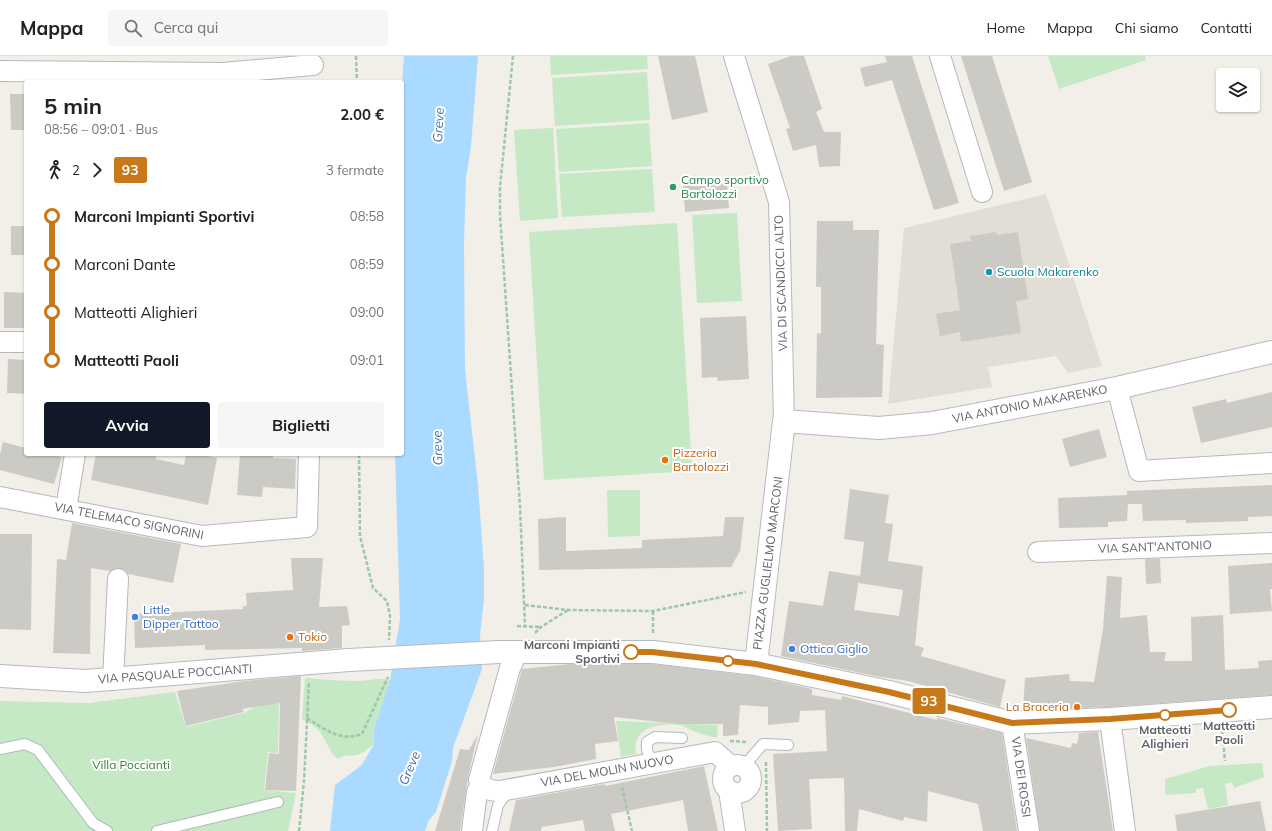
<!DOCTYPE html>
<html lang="it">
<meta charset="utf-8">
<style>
:root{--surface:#fff;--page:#f6f6f6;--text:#202124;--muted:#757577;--line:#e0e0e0;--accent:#111827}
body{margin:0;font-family:Mulish,sans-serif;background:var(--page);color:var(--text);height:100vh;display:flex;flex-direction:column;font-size:15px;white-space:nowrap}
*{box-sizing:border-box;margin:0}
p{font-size:13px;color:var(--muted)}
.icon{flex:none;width:22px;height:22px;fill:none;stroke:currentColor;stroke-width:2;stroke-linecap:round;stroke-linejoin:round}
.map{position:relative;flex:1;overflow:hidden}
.panel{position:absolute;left:24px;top:24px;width:380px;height:376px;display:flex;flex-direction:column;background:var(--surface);border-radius:4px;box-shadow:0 1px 3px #0004}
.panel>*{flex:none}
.badge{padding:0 8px;border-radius:3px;font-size:14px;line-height:26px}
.controls{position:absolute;left:1216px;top:12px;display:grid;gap:8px}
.controls a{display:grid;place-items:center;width:44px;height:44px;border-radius:4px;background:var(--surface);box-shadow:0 1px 3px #0004;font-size:20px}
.map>.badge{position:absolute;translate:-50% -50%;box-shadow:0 0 0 2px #fff}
.legs{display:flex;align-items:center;gap:6px;height:44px;padding:0 20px;font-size:13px}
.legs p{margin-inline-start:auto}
.overview{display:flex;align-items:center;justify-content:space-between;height:68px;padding:0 20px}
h1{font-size:22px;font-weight:700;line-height:30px}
.button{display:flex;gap:8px;margin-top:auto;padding:8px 20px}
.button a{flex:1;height:46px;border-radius:4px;background:var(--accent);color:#fff;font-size:16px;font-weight:700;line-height:46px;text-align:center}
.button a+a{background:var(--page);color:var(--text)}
ul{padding:0 20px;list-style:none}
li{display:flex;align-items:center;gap:14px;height:48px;font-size:15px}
li i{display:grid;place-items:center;width:6px;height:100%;margin:0 5px;background:currentColor}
li i::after{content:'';width:10px;height:10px;margin:-5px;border:3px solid;border-radius:50%;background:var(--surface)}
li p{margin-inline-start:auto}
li:first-child i{background:linear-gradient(#0000 50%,currentColor 0)}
li:last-child i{background:linear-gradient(currentColor 50%,#0000 0)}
header{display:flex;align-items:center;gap:24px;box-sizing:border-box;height:56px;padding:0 20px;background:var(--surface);border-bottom:1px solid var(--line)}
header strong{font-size:19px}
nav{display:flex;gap:22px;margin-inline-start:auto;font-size:14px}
.search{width:280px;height:36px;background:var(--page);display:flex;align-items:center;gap:10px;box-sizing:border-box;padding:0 14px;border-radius:4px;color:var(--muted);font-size:15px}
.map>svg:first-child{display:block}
.education{fill:#e1ded6}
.green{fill:#c5e8c5}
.water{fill:#aadaff}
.building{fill:#cccac5;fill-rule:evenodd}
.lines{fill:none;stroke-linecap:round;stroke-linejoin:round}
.lane-casing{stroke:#b5b8bc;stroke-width:12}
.street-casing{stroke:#b5b8bc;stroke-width:22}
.secondary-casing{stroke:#b6babf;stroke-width:24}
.path{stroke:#9cc7a9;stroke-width:2.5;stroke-dasharray:4 2;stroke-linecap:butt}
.lane{stroke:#fff;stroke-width:10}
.street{stroke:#fff;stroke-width:20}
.secondary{stroke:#fff;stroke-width:22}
.secondary-bridge-casing{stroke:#b6babf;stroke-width:24;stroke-linecap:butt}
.secondary-bridge{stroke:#fff;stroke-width:22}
.line-1-casing{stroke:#fff;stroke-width:9}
.line-1{stroke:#c87819;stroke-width:6}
.leisure-dot{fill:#2e9e5b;stroke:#fff;stroke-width:1.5}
.culture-dot{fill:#0f9aa8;stroke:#fff;stroke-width:1.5}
.food-dot{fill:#e8710a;stroke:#fff;stroke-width:1.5}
.shop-dot{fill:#3f7fe0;stroke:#fff;stroke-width:1.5}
.stop-1-dot{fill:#fff;stroke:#c87819;stroke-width:2}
.labels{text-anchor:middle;stroke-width:4;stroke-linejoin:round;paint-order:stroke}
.leisure-label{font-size:12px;fill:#27864d;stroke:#fff;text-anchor:start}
.culture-label{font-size:12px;fill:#0d838f;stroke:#fff;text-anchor:start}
.street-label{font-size:12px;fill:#5f6368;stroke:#fff}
.food-label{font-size:12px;fill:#c56008;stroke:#fff;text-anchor:start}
.shop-label{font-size:12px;fill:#366cbe;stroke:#fff;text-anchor:start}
.stop-label{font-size:12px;font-weight:bold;fill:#5f6368;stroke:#fff}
.park-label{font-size:12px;fill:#348238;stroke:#fff}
.water-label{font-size:13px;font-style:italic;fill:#4174aa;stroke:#fff}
</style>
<header>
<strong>Mappa</strong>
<div class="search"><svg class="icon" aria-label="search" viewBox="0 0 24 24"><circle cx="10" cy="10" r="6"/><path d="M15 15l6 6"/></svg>Cerca qui</div>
<nav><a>Home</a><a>Mappa</a><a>Chi siamo</a><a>Contatti</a></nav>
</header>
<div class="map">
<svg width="1272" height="775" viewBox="0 0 1272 775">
<rect width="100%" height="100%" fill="#f1efe8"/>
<polygon class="education" points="1046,138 1102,310 1068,317 1056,300 988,311 992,331 888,348 904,172"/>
<g class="green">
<polygon points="550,0 647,0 648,13 551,19"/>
<polygon points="1048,0 1145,0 1146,4 1059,33"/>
<polygon points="647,16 650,64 555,70 552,22"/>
<polygon points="649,67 652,110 559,116 556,73"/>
<polygon points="553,72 558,162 520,165 514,74"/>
<polygon points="652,113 655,156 562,161 559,118"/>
<polygon points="737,157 742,245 697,247 692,159"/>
<polygon points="677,167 692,415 544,424 529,176"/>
<polygon points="607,434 640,434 640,480 608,481"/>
<path d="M305 622C322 623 339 625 356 625 366 625 381 621 390 624L374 673V688C369 692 364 697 357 699 348 701 348 697 338 703 329 696 328 688 322 679 317 671 310 667 302 663Z"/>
<polygon points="175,636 186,671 244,657 253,652 253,644 279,638 278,697 268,696 264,734 296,737 288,775 0,775 0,645 89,647"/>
<path d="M616 665 718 669 717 682C710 680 703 679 696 676 691 674 684 670 679 669 658 667 631 672 636 698L621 701Z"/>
<polygon points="1262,707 1264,721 1234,732 1232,726 1225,728 1228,749 1208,753 1203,732 1196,733 1196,737 1165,739 1165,723 1210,710"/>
</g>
<polygon class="water" points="404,0 478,0 471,90 466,122 464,185 465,314 478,429 484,513 484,543 480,579 482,613 453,692 452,705 436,756 429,764 425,775 330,775 335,729 362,709 374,688 374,673 390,624 400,563 395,398 402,398 402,26"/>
<g class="building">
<polygon points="658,0 695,0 708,56 672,64"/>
<polygon points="791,0 804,0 822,53 816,56 824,76 841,76 840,110 819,111 816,89 793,95 786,73 790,72 768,8"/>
<polygon points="885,0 912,0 959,147 934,154 892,24 865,31 860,12 887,6"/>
<polygon points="961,0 992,0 1032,126 1004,135"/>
<polygon points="10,38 26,38 26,74 11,74"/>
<polygon points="727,127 729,152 685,156 683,130"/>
<polygon points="817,165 853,165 853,174 879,174 876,288 884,289 882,341 816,342 817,277 821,278 821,231 816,231"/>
<rect x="11" y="170" width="15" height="29"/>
<polygon points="996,176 997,179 1018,176 1028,243 1016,245 1021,277 961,286 960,276 940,280 936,258 960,254 950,188 971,185 970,180"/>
<polygon points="4,236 26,237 26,272 4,272"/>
<polygon points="746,260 749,323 718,325 717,321 702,322 700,262"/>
<polygon points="8,303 26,304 26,338 7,337"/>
<polygon points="1272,336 1272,371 1201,387 1192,351 1226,343 1227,347"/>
<polygon points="1099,373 1107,401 1070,411 1062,383"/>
<polygon points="3,386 26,392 26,398 49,398 62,401 54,428 0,414 0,398"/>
<polygon points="96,398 147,398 156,400 156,403 184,409 186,398 199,398 217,402 208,449 91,424"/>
<polygon points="240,398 273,398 273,402 296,403 295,433 263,431 262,441 237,439"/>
<polygon points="1272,429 1272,460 1248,461 1248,465 1186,467 1186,464 1143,465 1142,448 1128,448 1127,465 1108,466 1108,471 1059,472 1058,442 1127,439 1127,435"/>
<path d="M850 433 889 439 885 467 893 468 888 505 923 510 915 589 924 592 921 600 1006 624 1000 651 908 625 875 620 781 600 789 545 823 550 829 515 860 520 864 486 844 483ZM859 523V527L903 534 899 560 854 554Z"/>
<polygon points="566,461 566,495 642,492 642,484 723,480 725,461 744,461 740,495 731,511 539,514 538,463"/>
<polygon points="72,467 181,488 173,527 128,518 125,514 119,512 110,515 91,512 90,598 53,597 57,503 66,504"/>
<polygon points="0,478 32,478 31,574 0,573"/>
<polygon points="291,502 323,502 319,551 347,550 350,569 342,570 342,592 302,595 302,592 205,594 205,589 135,592 134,558 243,553 243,550 247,550 246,537 293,534"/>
<polygon points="1145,503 1160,503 1161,527 1146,528"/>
<polygon points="1272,507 1272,533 1270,533 1272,555 1230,558 1228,510"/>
<polygon points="1107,520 1122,521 1120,562 1147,559 1150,596 1166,596 1164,605 1192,605 1191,561 1223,559 1225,614 1259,612 1258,605 1272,604 1272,639 1109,651 1023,654 1025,622 1069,618 1070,625 1094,626 1103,573"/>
<polygon points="570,608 652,608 754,620 812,633 812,639 841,644 842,640 937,664 937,662 1002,677 1017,775 983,775 978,748 928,735 927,766 904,761 903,765 859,753 857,775 845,775 844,722 809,723 812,773 778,775 773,698 827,695 825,654 800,655 799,666 768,669 768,651 740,649 738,679 723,680 723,668 678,668 614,661 618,685 595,688 596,703 554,711 493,718 522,613"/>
<polygon points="301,620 296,735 265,734 269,697 279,698 280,647 242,653 244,656 186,670 177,635 244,625"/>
<polygon points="1098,676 1113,775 1040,775 1026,682 1071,692 1072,687 1077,688 1079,677"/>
<polygon points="478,678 468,721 460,775 435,775 460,693 469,694"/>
<polygon points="704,710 718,775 688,775 683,744 611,758 615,775 585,775 583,764 542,771 541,775 509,775 516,744 605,728 605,730"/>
<polygon points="1260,745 1266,775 1177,775 1175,759"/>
</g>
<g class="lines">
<defs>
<g id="lane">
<polyline points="0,693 25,688 38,694 93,767 107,775"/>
<path d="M656 707C648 700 646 696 647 686L655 681 682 682"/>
<polyline points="744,710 763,688 788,689"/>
<polyline points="157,775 278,746"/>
<polyline points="492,775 498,749 508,735"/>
</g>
<g id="street">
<polyline points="734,0 779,146 784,365"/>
<polyline points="940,0 982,136"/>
<polyline points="0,15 223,17 313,9"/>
<polyline points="0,286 26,286"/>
<polyline points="1117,332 1139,415 1272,407"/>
<polyline points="0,441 202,480 307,471 309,398"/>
<polyline points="66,453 75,398"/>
<polyline points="1038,496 1272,487"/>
<path d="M518 595 510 612 479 724C482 733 491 735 500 735L715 696 731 710"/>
<polyline points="113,624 118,523"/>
<polyline points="1110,663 1125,775"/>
<polyline points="1012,667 1029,775"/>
<circle cx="737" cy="723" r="14"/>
<polyline points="729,734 735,775"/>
<polyline points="472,775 477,736 481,728"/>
</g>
<g id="secondary">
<polyline points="499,596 653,596 756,608 889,636 1012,667 1110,663 1272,651"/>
<polyline points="756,608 784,365 879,372 932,367 1117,332 1272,296"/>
<polyline points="0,620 85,625 349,604"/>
</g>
</defs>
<use href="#lane" class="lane-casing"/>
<use href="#street" class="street-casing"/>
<use href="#secondary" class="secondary-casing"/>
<g class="path">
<polyline points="356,0 357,26"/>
<polyline points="513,0 500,131 500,159 520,450 525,571"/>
<polyline points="359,398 360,480 373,532 387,545 390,560 389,584"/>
<polyline points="525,549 568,554 653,555 746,536"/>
<polyline points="517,570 541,571"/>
<polyline points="535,577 541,571 568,554"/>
<polyline points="653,577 653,555"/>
<path d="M307 662C324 673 341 686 362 678L388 621"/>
<polyline points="1222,674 1225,705"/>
<polyline points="730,685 747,686"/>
<polyline points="766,706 767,775"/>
<polyline points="622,731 632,775"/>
<polyline points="299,775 304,725 309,626"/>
</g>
<use href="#lane" class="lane"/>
<use href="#street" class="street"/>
<use href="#secondary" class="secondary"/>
<defs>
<polyline id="secondary-bridge" points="349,604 499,596"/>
</defs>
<use href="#secondary-bridge" class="secondary-bridge-casing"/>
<use href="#secondary-bridge" class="secondary-bridge"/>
</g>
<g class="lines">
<defs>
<polyline id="line-1" points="631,596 652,596 756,608 889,636 1012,667 1110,663 1229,654"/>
</defs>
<use href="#line-1" class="line-1-casing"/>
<use href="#line-1" class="line-1"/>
</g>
<circle class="leisure-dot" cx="673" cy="131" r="4"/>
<circle class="culture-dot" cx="989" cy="216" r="4"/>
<g class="food-dot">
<circle cx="665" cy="404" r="4"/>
<circle cx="290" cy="581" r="4"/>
<circle cx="1077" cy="651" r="4"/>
</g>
<g class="shop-dot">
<circle cx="135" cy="561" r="4"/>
<circle cx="792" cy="593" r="4"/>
</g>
<g class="stop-1-dot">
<circle cx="631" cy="596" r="7"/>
<circle cx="728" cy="605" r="5"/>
<circle cx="1229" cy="654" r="7"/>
<circle cx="1165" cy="659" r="5"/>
</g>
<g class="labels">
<g class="leisure-label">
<text x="681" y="128">Campo sportivo<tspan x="681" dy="14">Bartolozzi</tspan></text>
</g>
<g class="culture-label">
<text x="997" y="220">Scuola Makarenko</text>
</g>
<g class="street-label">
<text transform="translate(781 227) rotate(-92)" y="4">VIA DI SCANDICCI ALTO</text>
<text transform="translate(1030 348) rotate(-11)" y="4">VIA ANTONIO MAKARENKO</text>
<text transform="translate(129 465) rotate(11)" y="4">VIA TELEMACO SIGNORINI</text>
<text transform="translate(1155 491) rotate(-2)" y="4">VIA SANT'ANTONIO</text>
<text transform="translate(768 507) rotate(-83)" y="4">PIAZZA GUGLIELMO MARCONI</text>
<text transform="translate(175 618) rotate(-4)" y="4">VIA PASQUALE POCCIANTI</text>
<text transform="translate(607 715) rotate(-10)" y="4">VIA DEL MOLIN NUOVO</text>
<text transform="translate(1021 721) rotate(82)" y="4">VIA DEI ROSSI</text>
</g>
<g class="food-label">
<text x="673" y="401">Pizzeria<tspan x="673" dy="14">Bartolozzi</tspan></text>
<text x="298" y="585">Tokio</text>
<text x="1069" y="655" text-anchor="end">La Braceria</text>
</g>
<g class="shop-label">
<text x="143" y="558">Little<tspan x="143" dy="14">Dipper Tattoo</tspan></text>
<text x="800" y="597">Ottica Giglio</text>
</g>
<g class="stop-label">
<text x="620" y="593" text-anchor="end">Marconi Impianti<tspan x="620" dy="14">Sportivi</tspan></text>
<text x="1229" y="674">Matteotti<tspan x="1229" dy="14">Paoli</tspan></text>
<text x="1165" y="678">Matteotti<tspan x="1165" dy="14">Alighieri</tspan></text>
</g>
<g class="park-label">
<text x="131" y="713">Villa Poccianti</text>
</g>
<g class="water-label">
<text transform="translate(438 69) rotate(-87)" y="5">Greve</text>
<text transform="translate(437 392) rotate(-92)" y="5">Greve</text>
<text transform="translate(409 712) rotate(-67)" y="5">Greve</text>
</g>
</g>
</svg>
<div class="controls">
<a><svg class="icon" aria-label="layers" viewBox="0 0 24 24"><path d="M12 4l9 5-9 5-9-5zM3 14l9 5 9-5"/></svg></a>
</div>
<b class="badge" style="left:929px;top:645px;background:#c87819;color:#fff">93</b>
<section class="panel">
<div class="overview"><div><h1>5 min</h1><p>08:56 – 09:01 · Bus</p></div><b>2.00 €</b></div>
<div class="legs"><svg class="icon" aria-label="walk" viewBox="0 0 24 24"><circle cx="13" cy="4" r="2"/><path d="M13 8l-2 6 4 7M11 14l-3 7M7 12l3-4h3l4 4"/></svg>2<svg class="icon" aria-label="forward" viewBox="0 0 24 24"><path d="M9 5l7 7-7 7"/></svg><b class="badge" style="background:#c87819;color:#fff">93</b><p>3 fermate</p></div>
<ul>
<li><i style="color:#c87819"></i><b>Marconi Impianti Sportivi</b><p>08:58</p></li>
<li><i style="color:#c87819"></i><span>Marconi Dante</span><p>08:59</p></li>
<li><i style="color:#c87819"></i><span>Matteotti Alighieri</span><p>09:00</p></li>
<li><i style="color:#c87819"></i><b>Matteotti Paoli</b><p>09:01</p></li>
</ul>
<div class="button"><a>Avvia</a><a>Biglietti</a></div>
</section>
</div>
